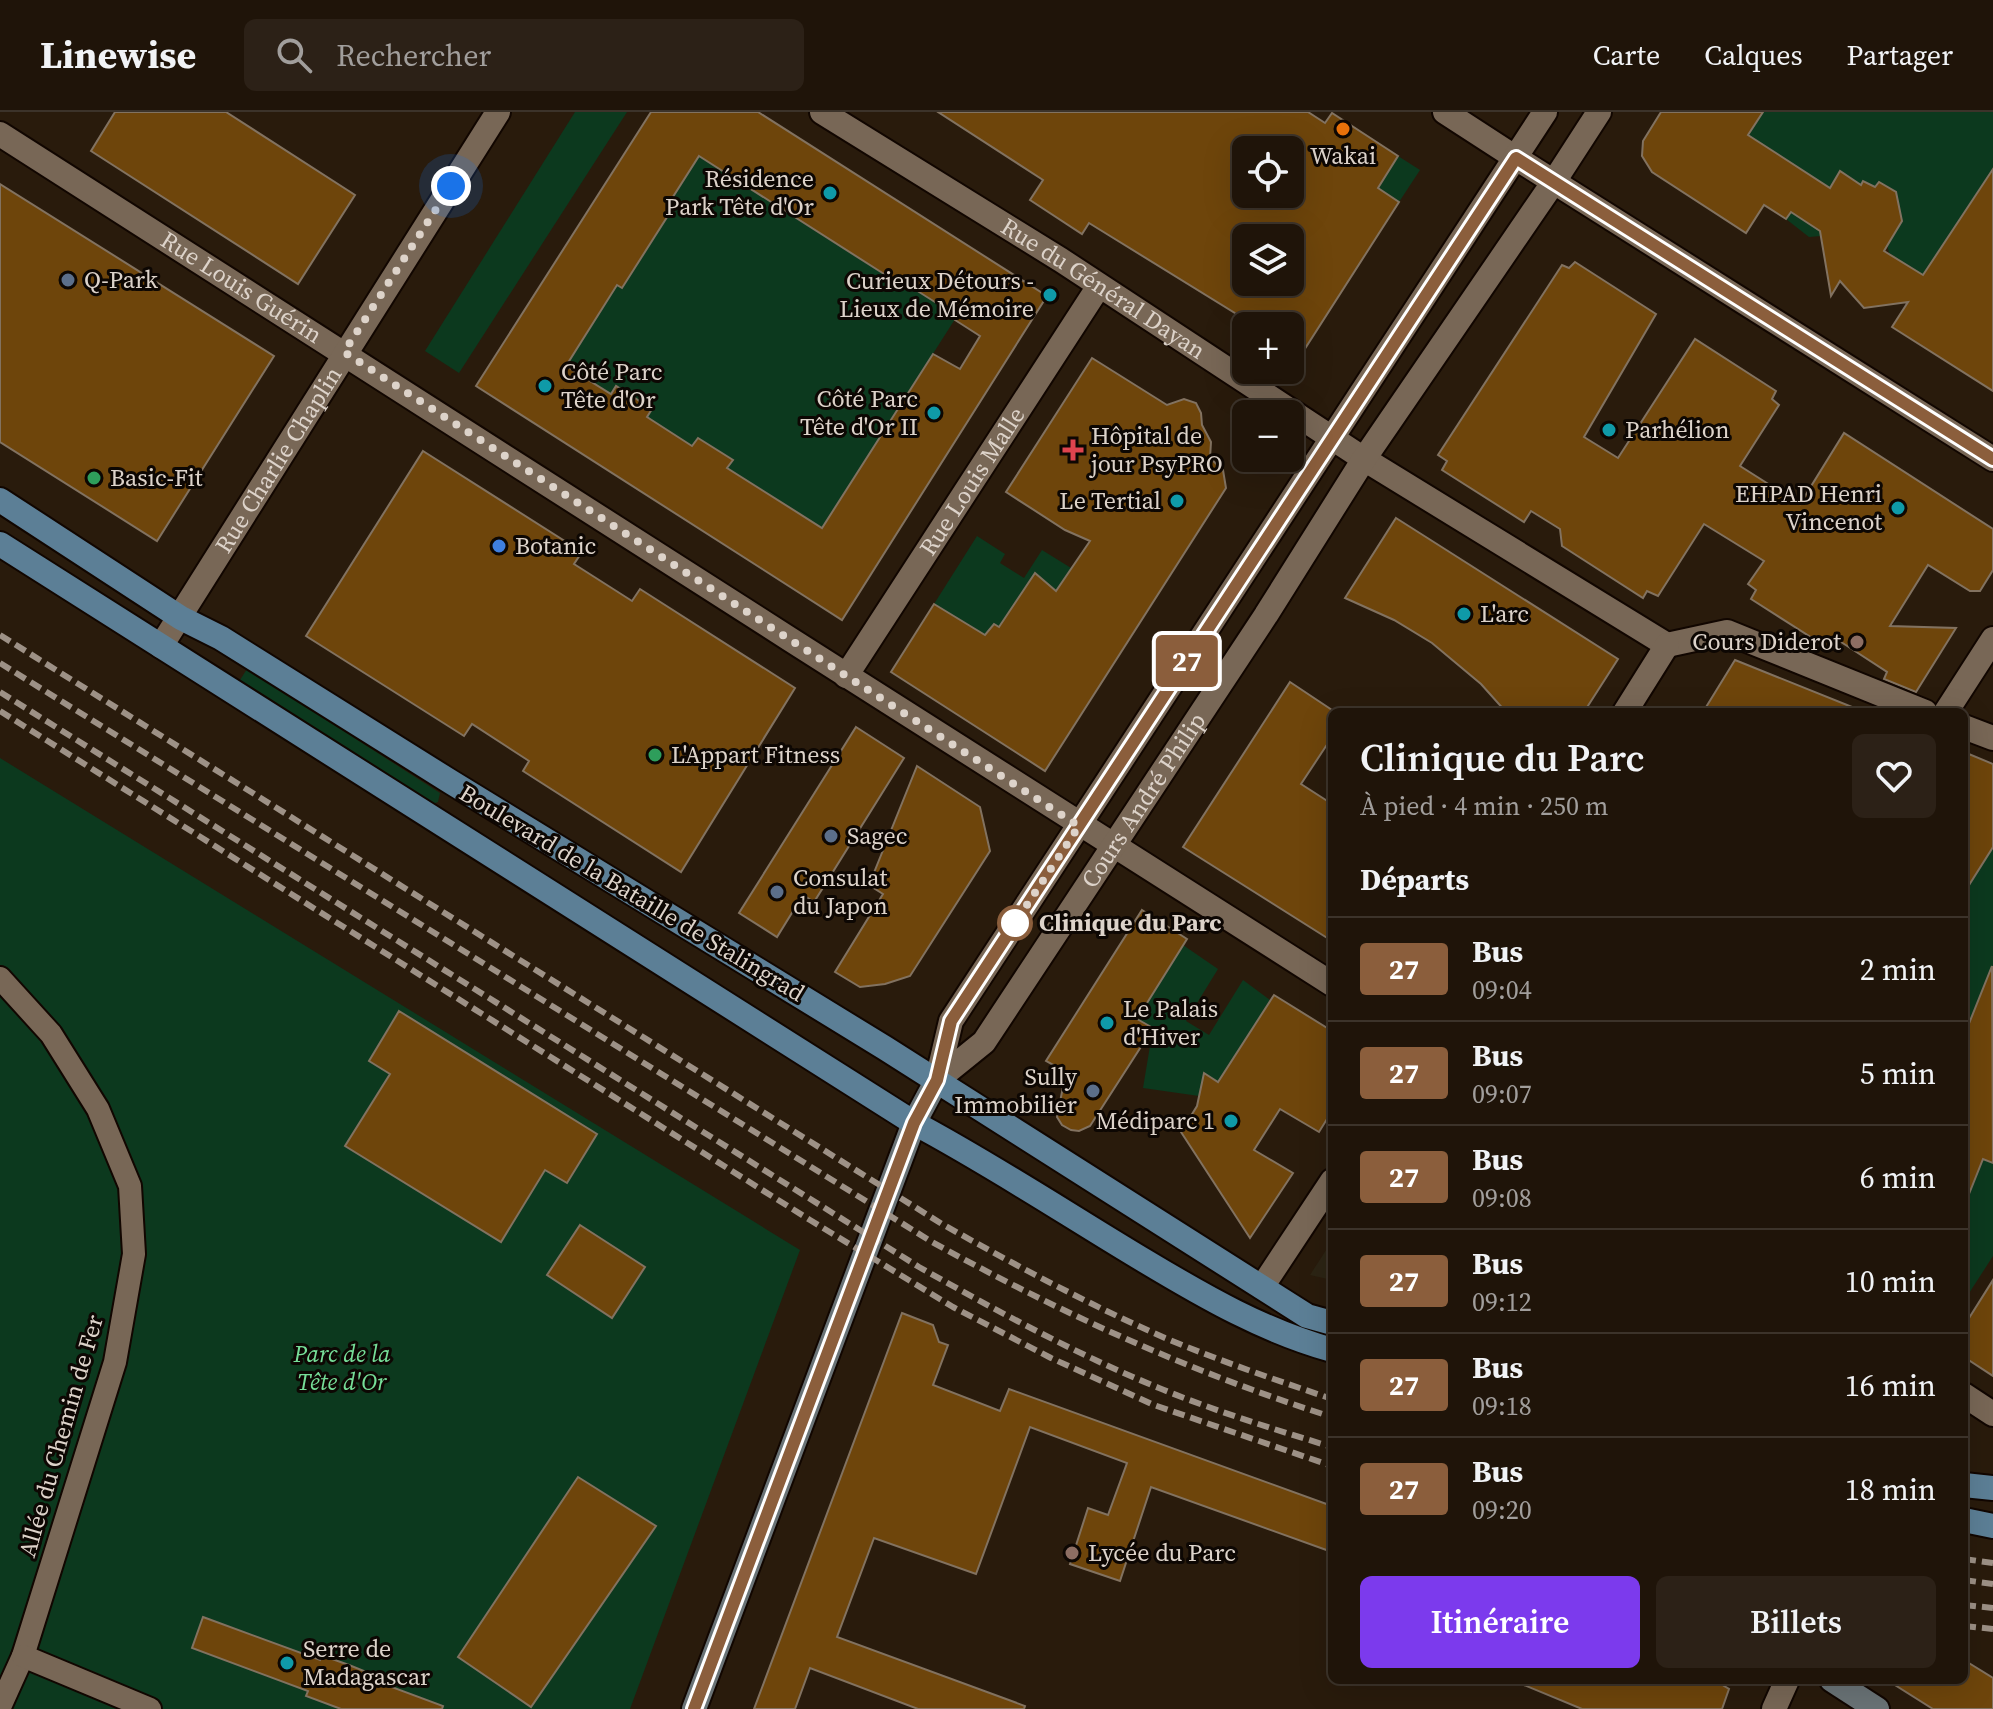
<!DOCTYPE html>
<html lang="fr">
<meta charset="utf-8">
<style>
:root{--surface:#1f1409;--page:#2c2117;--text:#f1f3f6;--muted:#a19e9c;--line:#3c332a;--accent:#7c3aed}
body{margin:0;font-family:"Source Serif 4",serif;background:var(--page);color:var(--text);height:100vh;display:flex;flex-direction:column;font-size:30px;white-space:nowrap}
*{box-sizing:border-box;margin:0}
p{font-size:26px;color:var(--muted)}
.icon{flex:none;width:44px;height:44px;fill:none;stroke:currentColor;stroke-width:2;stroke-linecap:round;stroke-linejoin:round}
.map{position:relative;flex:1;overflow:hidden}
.side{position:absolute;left:1328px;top:596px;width:640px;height:976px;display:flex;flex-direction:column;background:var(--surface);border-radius:12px;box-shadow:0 8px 32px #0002,0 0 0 2px var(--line)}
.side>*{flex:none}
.badge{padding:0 16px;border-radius:6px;font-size:28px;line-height:52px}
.fabs{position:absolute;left:1232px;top:24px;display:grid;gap:16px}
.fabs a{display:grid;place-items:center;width:72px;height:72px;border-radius:12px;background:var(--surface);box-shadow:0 8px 32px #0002,0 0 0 2px var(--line);font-size:40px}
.you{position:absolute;width:40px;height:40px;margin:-20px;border:6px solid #fff;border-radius:50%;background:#1a73e8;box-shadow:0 0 0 12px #1a73e833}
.map>.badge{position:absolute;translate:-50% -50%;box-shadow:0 0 0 4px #fff}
h2{padding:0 32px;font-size:30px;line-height:72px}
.round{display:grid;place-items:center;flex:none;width:84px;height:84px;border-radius:12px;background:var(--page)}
.head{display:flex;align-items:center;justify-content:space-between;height:136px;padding:0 32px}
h1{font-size:38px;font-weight:600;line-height:60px}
.primary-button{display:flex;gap:16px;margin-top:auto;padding:16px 32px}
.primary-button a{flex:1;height:92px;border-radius:12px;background:var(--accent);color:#fff;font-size:32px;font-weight:600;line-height:92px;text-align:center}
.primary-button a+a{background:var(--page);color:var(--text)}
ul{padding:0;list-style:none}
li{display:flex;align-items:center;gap:24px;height:104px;padding:0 32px;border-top:2px solid var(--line)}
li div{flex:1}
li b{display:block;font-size:30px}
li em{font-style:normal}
li .badge{min-width:88px;font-weight:700;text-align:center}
header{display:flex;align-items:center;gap:48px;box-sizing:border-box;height:112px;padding:0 40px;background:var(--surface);border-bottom:2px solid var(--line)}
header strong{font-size:38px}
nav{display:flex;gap:44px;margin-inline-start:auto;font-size:28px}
.search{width:560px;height:72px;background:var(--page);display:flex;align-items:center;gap:20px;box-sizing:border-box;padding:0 28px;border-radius:12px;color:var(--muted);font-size:30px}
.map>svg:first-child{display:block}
.medical{fill:#2c2414}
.green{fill:#0c391e}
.building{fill:#6e450b;stroke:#827260;stroke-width:2;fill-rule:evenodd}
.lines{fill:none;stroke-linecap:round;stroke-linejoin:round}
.pedestrian-casing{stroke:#110600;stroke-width:26}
.minor-casing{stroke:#110600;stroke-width:28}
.tertiary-casing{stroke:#110600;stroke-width:28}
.secondary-casing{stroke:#110600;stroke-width:28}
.primary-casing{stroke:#110600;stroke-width:28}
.pedestrian{stroke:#786756;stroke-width:22}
.minor{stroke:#786756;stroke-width:24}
.tertiary{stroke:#786756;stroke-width:24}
.secondary{stroke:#6a7376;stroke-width:24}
.primary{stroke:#5c7f96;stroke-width:24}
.rail{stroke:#9d9186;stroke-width:6;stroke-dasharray:12 6;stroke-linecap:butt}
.line-casing{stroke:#fff;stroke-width:18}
.line{stroke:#8b5e3c;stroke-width:12}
.walk{stroke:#ddd3ca;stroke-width:8;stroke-dasharray:0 14.4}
.food-dot{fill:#e8710a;stroke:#0d0703;stroke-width:3}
.culture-dot{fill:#0f9aa8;stroke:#0d0703;stroke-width:3}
.service-dot{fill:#5c6f8a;stroke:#0d0703;stroke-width:3}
.health-dot{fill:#e0444e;stroke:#0d0703;stroke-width:3}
.leisure-dot{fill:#2e9e5b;stroke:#0d0703;stroke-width:3}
.shop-dot{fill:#3f7fe0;stroke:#0d0703;stroke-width:3}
.education-dot{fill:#8d6e63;stroke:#0d0703;stroke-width:3}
.stop-dot{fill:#fff;stroke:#8b5e3c;stroke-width:4}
.labels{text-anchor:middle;stroke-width:6;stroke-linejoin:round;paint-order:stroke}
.poi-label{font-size:24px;fill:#ddd3ca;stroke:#0d0703;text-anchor:start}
.street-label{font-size:24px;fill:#ddd3ca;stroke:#0d0703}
.stop-label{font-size:24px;font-weight:bold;fill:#ddd3ca;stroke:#0d0703;text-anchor:start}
.park-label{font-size:24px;font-style:italic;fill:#76de98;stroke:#0d0703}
</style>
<header>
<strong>Linewise</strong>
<div class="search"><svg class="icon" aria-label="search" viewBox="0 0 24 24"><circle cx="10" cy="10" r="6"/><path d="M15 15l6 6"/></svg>Rechercher</div>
<nav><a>Carte</a><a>Calques</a><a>Partager</a></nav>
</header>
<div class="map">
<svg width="1993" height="1597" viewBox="0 0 1993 1597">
<rect width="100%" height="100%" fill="#291b0c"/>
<polygon class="medical" points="1332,1129 1332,1168 1310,1163"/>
<g class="green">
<polygon points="575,0 627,0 459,261 425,239"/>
<polygon points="1763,0 1993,0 1993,57 1923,164 1889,141 1884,118 1898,115 1902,109 1896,80 1879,70 1875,75 1864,69 1861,73 1840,59 1808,110 1820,119 1821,124 1809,125 1786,107 1814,66 1748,23"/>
<polygon points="699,44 894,169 897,166 957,204 822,416 566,254 630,146 639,150 675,92 671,88"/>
<polygon points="1398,44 1420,58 1399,90 1378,76"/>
<polygon points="977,424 1005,442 1000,451 1024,466 1042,438 1084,464 1104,432 1114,438 1104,453 1101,451 1081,487 1084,490 1073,509 1062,511 1054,525 1057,527 1047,542 1053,547 1039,568 1032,569 1029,573 989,547 1006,520 994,512 985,523 934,492"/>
<polygon points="247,557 440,681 438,690 433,692 240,568"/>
<polygon points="0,646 800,1138 630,1597 0,1597"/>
<polygon points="1993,735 1993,1144 1964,1189 1964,781"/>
<polygon points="1183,833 1218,857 1186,909 1209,923 1243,868 1270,888 1218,970 1204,961 1199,984 1143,976 1153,916 1137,907"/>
</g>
<g class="building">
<polygon points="115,0 226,0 355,83 298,172 91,39"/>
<path d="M651 0H758L1047 184 842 508 476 274ZM699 44 895 169 897 166 957 204 955 208 980 224 960 257 933 242 822 416 727 356 733 348 698 326 692 334 647 305 652 297 616 274 611 282 566 254 617 173 622 176 676 91 671 88Z"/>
<path d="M938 0H1308L1325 11 1332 1 1398 44 1378 76 1399 90 1290 260V214H1256L1089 111 1082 122 1030 88 1043 68ZM1246 38H1290V82H1246ZM1246 126H1290V170H1246Z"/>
<polygon points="1661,0 1763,0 1748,23 1830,76 1840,59 1861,73 1863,69 1875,75 1879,70 1896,80 1902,109 1884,139 1923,163 1993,57 1993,279 1892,215 1908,190 1864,196 1840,169 1831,184 1820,119 1791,100 1786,107 1764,93 1746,121 1652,60 1642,44 1643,29"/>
<polygon points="0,72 274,244 157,429 0,330"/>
<polygon points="1575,150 1656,202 1584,325 1618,346 1695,227 1776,279 1772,287 1779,293 1740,354 1800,392 1844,321 1993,417 1993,458 1980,479 1970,479 1928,453 1890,514 1956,516 1916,580 1884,567 1887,560 1838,528 1831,538 1751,487 1756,478 1748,472 1764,449 1704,412 1658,484 1647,479 1643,486 1562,434 1560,417 1531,399 1524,410 1442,358 1447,349 1438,343 1562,153 1569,156"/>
<polygon points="1092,246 1167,293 1184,287 1196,291 1201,301 1202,313 1211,330 1210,346 1223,358 1226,376 1045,659 891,560 934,492 985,523 994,512 999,515 1035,461 1056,479 1090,429 1065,418 1006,380"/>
<polygon points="423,339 582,440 574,452 632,489 640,477 795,576 681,760 523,659 529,649 472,612 464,624 306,524"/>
<polygon points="1396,406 1618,547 1584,600 1506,600 1481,572 1432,531 1394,508 1345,486"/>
<polygon points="1735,548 1862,599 1862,600 1703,600"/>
<polygon points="1290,570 1332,598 1332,625 1301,672 1332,692 1332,829 1183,735"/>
<polygon points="856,615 904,646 814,790 803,783 777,825 739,801"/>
<polygon points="1964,640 1993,652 1993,735 1964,781"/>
<polygon points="917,654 980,695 990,739 910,864 885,872 860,875 835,860 883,782 869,773"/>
<polygon points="1142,798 1187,827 1137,907 1153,916 1090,1014 1079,1019 1071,1018 1062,1013 1057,1005 1066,960 1046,949"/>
<polygon points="1992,854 1993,1051 1983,1047 1965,1092 1964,924"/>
<polygon points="1274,883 1332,919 1332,999 1319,1020 1280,997 1254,1038 1293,1061 1250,1126 1181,1020 1197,994 1204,961 1218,970"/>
<polygon points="399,899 597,1022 567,1071 545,1058 501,1130 345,1034 390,962 369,949"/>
<polygon points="580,1113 645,1155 612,1206 547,1163"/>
<polygon points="1993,1168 1993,1264 1964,1245 1964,1214"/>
<polygon points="902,1201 933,1213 939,1230 948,1233 933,1273 1000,1299 1009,1277 1332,1394 1332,1440 1151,1375 1120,1469 1070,1452 1088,1396 1108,1403 1127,1351 1030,1315 976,1462 874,1426 837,1525 1025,1594 1024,1597 918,1597 810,1556 795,1597 754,1597"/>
<polygon points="578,1365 656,1414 531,1595 458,1545"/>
<polygon points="203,1505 320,1548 321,1543 349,1553 364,1559 362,1564 443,1594 442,1597 341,1597 306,1584 308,1579 192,1536"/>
<polygon points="1964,1548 1993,1566 1993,1597 1933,1597 1887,1568 1964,1568"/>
<polygon points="1512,1568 1714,1568 1729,1577 1722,1597 1582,1597"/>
</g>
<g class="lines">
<defs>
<g id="pedestrian">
<polyline points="0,866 51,922 98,997 130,1074 134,1142 115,1250 23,1544 0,1595"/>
<polyline points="23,1544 150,1597"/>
</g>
<g id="minor">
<path id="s1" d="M822 0 1061 148 1364 347 1667 533"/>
<polyline points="1445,0 1516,46"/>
<path id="s2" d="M0 22C445 303 886 592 1332 872"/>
<polyline points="1667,533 1727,520 1925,600"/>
<path id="s3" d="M161 534 498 0"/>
<path id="s4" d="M846 564 1099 174"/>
<polyline points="1625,600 1667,533"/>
<polyline points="1946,600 1993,527"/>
<polyline points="1964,615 1993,626"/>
<polyline points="1262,1175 1332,1069"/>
<polyline points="1964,1283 1993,1302"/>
<polyline points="1774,1597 1787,1568"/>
</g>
<g id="tertiary">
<polyline points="1516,46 1993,347"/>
<path id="s5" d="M937 968 984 930 1266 503 1364 347 1555 68 1599 0"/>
<polyline points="937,968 951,909 1545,0"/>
</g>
<g id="secondary">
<polyline points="1832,1568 1877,1597"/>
<polyline points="694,1597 914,1011 937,968"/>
</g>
<g id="primary">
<polyline points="0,388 181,506 221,526 451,670 885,936 1307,1204 1332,1211"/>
<path d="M0 432 914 1011C993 1053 1068 1103 1145 1149 1205 1185 1264 1219 1332 1238"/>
<polyline points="1964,1373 1993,1376"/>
<polyline points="1964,1408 1993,1414"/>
</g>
</defs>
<use href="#pedestrian" class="pedestrian-casing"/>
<use href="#minor" class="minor-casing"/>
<use href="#tertiary" class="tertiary-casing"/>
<use href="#secondary" class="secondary-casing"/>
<use href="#primary" class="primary-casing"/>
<use href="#pedestrian" class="pedestrian"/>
<use href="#minor" class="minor"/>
<use href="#tertiary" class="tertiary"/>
<use href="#secondary" class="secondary"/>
<use href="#primary" class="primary"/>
<g class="rail">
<path d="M0 523 942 1112C1015 1153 1088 1192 1165 1226 1220 1249 1276 1268 1332 1287"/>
<path d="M0 551 932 1130C1065 1203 1188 1259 1332 1305"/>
<path d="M0 580 919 1155C997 1199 1076 1242 1159 1276 1215 1299 1273 1317 1332 1335"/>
<polyline points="0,599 810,1108 953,1195 1051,1246 1154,1293 1332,1354"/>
<polyline points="1964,1447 1993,1451"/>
<polyline points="1964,1468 1993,1472"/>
<polyline points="1964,1493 1993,1496"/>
<polyline points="1964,1514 1993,1517"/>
</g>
</g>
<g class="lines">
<defs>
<polyline id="line" points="694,1597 914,1011 937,968 951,909 1516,46 1993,347"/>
</defs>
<use href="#line" class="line-casing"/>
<use href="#line" class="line"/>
<polyline class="walk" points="451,74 344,240 1079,714 1015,811"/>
</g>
<circle class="food-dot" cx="1343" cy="17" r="8"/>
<g class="culture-dot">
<circle cx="830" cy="81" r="8"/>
<circle cx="1050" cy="183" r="8"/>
<circle cx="545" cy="274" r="8"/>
<circle cx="934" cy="301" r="8"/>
<circle cx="1609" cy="318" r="8"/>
<circle cx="1177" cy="389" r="8"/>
<circle cx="1898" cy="396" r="8"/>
<circle cx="1464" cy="502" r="8"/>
<circle cx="1107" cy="911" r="8"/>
<circle cx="1231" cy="1009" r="8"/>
<circle cx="287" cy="1551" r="8"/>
</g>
<g class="service-dot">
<circle cx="68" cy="168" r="8"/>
<circle cx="831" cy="724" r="8"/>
<circle cx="777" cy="780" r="8"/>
<circle cx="1093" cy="979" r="8"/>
</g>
<path class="health-dot" d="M1069 326h8v8h8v8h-8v8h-8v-8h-8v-8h8z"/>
<g class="leisure-dot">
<circle cx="94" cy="366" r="8"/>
<circle cx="655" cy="643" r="8"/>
</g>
<circle class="shop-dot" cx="499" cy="434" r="8"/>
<g class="education-dot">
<circle cx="1857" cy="530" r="8"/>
<circle cx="1072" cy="1441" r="8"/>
</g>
<circle class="stop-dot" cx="1015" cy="811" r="16"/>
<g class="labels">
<g class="poi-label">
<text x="1343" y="52" text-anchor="middle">Wakai</text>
<text x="814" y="75" text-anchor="end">Résidence<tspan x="814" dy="28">Park Tête d'Or</tspan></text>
<text x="84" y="176">Q-Park</text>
<text x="1034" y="177" text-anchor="end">Curieux Détours -<tspan x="1034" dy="28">Lieux de Mémoire</tspan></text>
<text x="561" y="268">Côté Parc<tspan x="561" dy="28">Tête d'Or</tspan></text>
<text x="918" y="295" text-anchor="end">Côté Parc<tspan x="918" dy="28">Tête d'Or II</tspan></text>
<text x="1625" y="326">Parhélion</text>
<text x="1091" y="332">Hôpital de<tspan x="1091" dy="28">jour PsyPRO</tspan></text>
<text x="110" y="374">Basic-Fit</text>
<text x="1882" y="390" text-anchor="end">EHPAD Henri<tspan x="1882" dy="28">Vincenot</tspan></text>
<text x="1161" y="397" text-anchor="end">Le Tertial</text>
<text x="515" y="442">Botanic</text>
<text x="1480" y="510">L'arc</text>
<text x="1841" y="538" text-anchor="end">Cours Diderot</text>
<text x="671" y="651">L'Appart Fitness</text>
<text x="847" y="732">Sagec</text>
<text x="793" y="774">Consulat<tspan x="793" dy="28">du Japon</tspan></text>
<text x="1123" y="905">Le Palais<tspan x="1123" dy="28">d'Hiver</tspan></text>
<text x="1077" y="973" text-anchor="end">Sully<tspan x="1077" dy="28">Immobilier</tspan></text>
<text x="1215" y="1017" text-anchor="end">Médiparc 1</text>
<text x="1088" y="1449">Lycée du Parc</text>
<text x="303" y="1545">Serre de<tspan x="303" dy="28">Madagascar</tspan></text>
</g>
<g class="street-label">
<text dy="8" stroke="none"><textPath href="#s2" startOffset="286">Rue Louis Guérin</textPath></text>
<text dy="8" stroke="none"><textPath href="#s1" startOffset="332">Rue du Général Dayan</textPath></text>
<text dy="8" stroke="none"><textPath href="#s3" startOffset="220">Rue Charlie Chaplin</textPath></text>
<text dy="8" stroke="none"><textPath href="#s4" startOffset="232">Rue Louis Malle</textPath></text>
<text dy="8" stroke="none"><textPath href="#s5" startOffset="350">Cours André Philip</textPath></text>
<text transform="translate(632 781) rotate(31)" y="8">Boulevard de la Bataille de Stalingrad</text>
<text transform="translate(61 1324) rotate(-74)" y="8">Allée du Chemin de Fer</text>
</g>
<g class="stop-label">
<text x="1039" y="819">Clinique du Parc</text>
</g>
<g class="park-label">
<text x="342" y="1250">Parc de la<tspan x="342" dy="28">Tête d'Or</tspan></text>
</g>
</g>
</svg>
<div class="fabs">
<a><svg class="icon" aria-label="locate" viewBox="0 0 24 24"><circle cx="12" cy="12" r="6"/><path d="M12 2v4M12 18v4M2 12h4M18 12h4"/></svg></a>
<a><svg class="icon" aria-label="layers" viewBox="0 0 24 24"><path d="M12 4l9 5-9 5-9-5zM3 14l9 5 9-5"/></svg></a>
<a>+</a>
<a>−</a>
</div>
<div class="you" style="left:451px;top:74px"></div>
<b class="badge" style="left:1187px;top:549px;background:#8b5e3c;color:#fff">27</b>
<section class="side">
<div class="head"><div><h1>Clinique du Parc</h1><p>À pied · 4 min · 250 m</p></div><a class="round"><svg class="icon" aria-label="heart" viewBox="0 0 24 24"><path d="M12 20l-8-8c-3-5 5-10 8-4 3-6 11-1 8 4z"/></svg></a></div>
<h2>Départs</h2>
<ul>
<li><span class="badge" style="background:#8b5e3c;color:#fff">27</span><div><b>Bus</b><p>09:04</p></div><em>2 min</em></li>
<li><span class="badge" style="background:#8b5e3c;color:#fff">27</span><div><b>Bus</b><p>09:07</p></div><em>5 min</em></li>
<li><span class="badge" style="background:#8b5e3c;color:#fff">27</span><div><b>Bus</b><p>09:08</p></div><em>6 min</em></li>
<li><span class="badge" style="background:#8b5e3c;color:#fff">27</span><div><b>Bus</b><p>09:12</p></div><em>10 min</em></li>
<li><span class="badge" style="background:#8b5e3c;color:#fff">27</span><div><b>Bus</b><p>09:18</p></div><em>16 min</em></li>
<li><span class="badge" style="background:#8b5e3c;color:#fff">27</span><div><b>Bus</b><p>09:20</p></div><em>18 min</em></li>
</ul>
<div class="primary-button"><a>Itinéraire</a><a>Billets</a></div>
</section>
</div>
